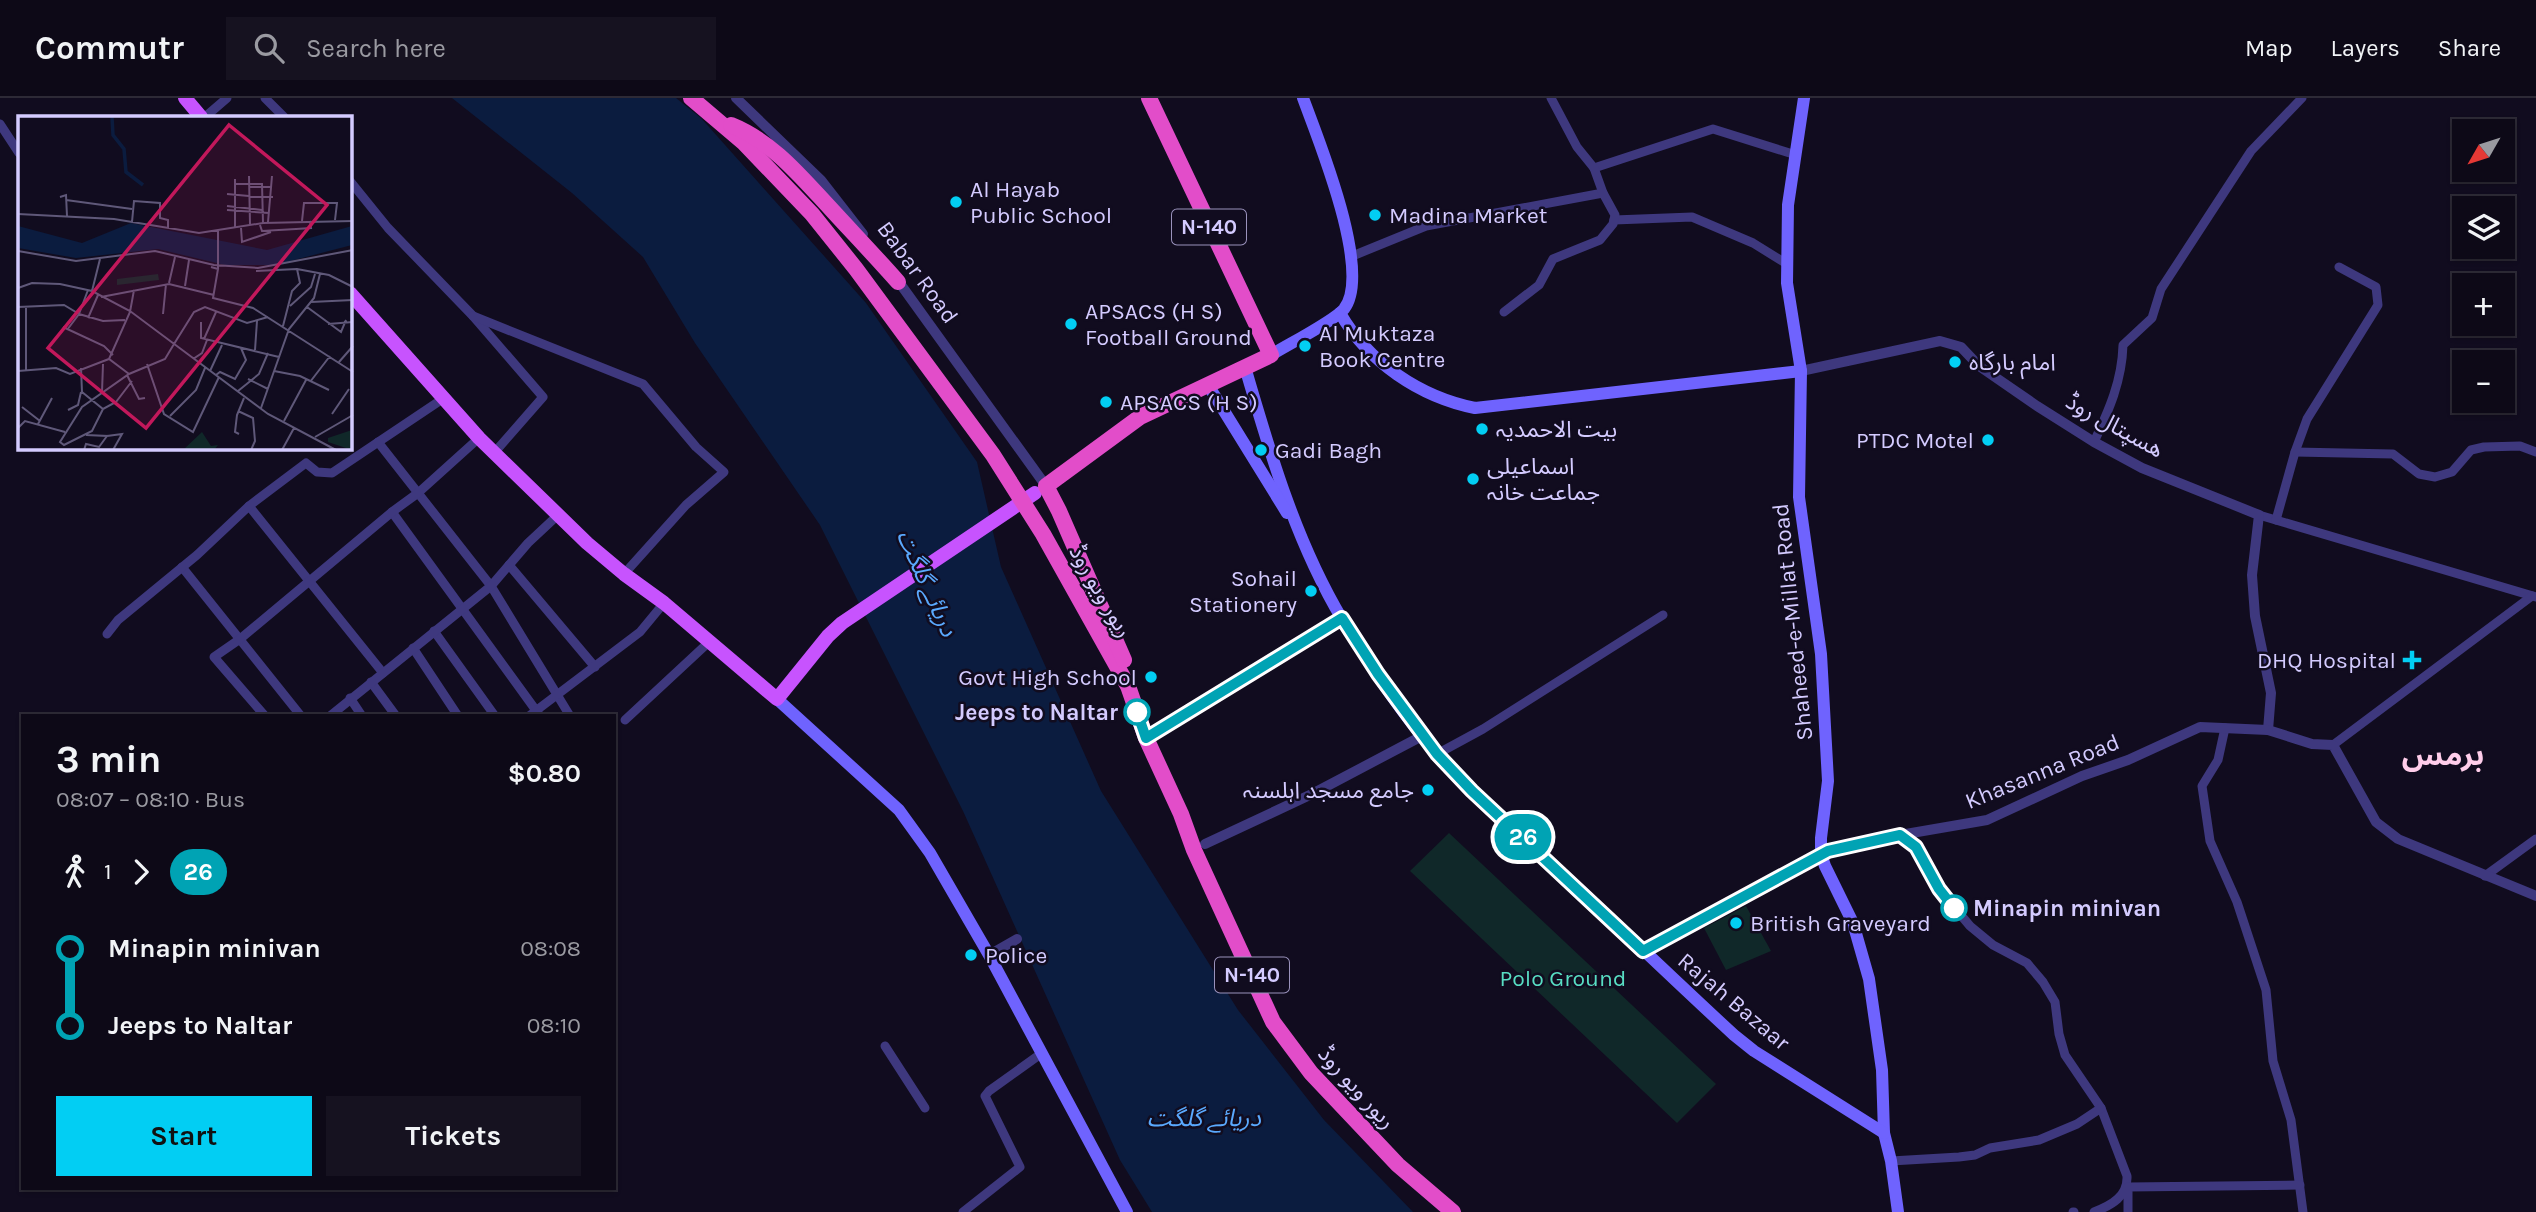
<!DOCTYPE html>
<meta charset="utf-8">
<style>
:root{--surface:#0d0917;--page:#161220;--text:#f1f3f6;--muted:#9a9aa1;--line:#2d2a36;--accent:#02cef3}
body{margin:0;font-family:Karla,"Noto Sans Arabic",sans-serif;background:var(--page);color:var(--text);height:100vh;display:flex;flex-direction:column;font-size:26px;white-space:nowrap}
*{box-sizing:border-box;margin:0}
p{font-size:23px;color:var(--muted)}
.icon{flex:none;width:38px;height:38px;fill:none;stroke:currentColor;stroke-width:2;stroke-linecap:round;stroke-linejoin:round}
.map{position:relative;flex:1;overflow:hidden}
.panel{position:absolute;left:21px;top:616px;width:595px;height:476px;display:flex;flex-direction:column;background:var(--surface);border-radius:0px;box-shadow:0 2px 5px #0004,0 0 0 2px var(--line)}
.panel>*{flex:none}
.badge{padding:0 14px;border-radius:23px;font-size:24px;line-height:46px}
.needle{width:46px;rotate:231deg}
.buttons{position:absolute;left:2452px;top:21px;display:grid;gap:14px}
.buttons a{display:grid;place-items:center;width:63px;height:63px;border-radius:0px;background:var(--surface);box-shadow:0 2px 5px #0004,0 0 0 2px var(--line);font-size:35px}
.map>.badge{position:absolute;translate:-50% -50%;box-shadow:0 0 0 4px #fff}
.legs{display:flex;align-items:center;gap:10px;height:77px;padding:0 35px;font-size:23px}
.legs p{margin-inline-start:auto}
.headline{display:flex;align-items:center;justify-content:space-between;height:119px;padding:0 35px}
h1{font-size:38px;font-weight:700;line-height:52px}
.cta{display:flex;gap:14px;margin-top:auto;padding:14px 35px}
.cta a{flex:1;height:80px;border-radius:0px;background:var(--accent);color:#111;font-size:28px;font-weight:700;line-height:80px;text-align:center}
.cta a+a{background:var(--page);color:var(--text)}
ul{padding:0 35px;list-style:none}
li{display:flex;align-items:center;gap:24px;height:77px;font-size:26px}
li i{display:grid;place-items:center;width:10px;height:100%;margin:0 9px;background:currentColor}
li i::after{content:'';width:18px;height:18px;margin:-9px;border:5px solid;border-radius:50%;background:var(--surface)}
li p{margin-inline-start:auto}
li:first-child i{background:linear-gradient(#0000 50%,currentColor 0)}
li:last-child i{background:linear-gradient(currentColor 50%,#0000 0)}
header{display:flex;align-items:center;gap:42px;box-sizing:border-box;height:98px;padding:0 35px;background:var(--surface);border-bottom:2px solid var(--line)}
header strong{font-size:33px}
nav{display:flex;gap:38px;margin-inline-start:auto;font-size:24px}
.search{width:490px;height:63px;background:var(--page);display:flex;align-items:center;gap:18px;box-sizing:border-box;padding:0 24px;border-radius:0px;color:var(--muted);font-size:26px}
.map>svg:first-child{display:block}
.green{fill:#102829}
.water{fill:#0b1c3f}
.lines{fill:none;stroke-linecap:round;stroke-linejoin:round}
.minor{stroke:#3e387e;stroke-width:9}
.tertiary{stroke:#3e387e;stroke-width:10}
.secondary{stroke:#6f63fe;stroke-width:12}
.primary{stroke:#c753fe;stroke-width:14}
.trunk{stroke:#e24dc9;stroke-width:16}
.line-1-casing{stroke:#fff;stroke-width:16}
.line-1{stroke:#00a3b4;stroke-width:10}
.poi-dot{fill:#02cef3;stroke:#110c1f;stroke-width:2.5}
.stop-1-dot{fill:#fff;stroke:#00a3b4;stroke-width:3.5}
.labels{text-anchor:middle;stroke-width:5;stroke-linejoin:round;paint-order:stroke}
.shield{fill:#110c1f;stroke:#9a92bc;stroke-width:2}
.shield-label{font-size:21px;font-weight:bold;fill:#d4cbff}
.poi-label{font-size:23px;fill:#d4cbff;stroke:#110c1f;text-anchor:start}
.street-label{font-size:23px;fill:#d4cbff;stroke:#110c1f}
.stop-label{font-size:23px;font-weight:bold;fill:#d4cbff;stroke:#110c1f;text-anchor:end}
.park-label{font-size:23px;fill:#58ddc3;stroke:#110c1f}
.water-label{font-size:24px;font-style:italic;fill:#5aa9fe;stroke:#110c1f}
.district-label{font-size:30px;font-weight:bold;fill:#ffcdea;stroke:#110c1f}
.inset-river{fill:none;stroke:#0b1c3f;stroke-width:3.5}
.inset-road{fill:none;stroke:#5f5879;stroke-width:2}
.view{fill:#c2185b;fill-opacity:0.15;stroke:#c2185b;stroke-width:3.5}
.inset-edge{fill:none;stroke:#d4cbff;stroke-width:3.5}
</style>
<header>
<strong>Commutr</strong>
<div class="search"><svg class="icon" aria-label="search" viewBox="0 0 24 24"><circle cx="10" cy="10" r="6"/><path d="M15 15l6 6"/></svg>Search here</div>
<nav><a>Map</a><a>Layers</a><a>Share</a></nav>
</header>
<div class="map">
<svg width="2536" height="1114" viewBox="0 0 2536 1114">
<rect width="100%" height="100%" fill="#110c1f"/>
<g class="green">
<polygon points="1449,735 1716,986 1677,1025 1410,773"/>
<polygon points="1746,808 1771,853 1726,872 1704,830"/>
</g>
<polygon class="water" points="452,0 676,0 701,20 866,205 977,364 1001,469 1101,693 1238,912 1324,1022 1413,1114 1152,1114 1120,1062 963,713 820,427 695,245 643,159 572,95"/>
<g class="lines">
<g class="minor">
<polyline points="265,0 284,19"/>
<polyline points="205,19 227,0"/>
<polyline points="0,26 19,55"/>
<polyline points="1594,70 1713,31 1796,57"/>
<polyline points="350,83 388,130 473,218 543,299 494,355"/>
<polyline points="1614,122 1692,119 1753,145 1787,166"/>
<polyline points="1350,159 1426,128 1603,95"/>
<polyline points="1504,214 1539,187 1553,161 1600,142 1613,126 1615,117 1603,95 1594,70 1577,49 1551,0"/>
<polyline points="473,218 643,286 696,349 724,374 686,407 624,476"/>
<polyline points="378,344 491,488 570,618"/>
<path d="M2094 344C2109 312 2122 283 2123 247L2152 220 2161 191 2251 53 2302 0"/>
<polyline points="2295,354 2393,356 2419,376 2435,379 2452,374 2471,352 2484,349 2520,348 2536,354"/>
<polyline points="249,408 383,575"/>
<polyline points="392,414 540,618"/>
<polyline points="2259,417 2536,499"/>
<polyline points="2276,422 2295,354 2307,321 2378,207 2376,189 2339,169"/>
<polyline points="509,467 595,569"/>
<polyline points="182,469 301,618"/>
<polyline points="434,533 495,618"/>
<polyline points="107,536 118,522 197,457 249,408 306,365 317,374 332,375 444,300"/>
<polyline points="413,550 458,618"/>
<polyline points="371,584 396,618"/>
<polyline points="350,600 362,618"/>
<polyline points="265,618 214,559 240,541 392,414 418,395 479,340"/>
<polyline points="330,618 491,488 528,445 558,417"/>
<polyline points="529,618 640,534 664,505"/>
<polyline points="625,622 709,544"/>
<polyline points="2225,630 2218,662 2202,688 2210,743 2237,804 2266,892 2273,963 2291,1022 2303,1114"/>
<polyline points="1146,640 1342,520"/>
<polyline points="2333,647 2532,498"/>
<polyline points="1437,656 1483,631 1663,517"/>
<path d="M1900 737 1916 749 1939 791 1970 828 1993 847 2027 865 2043 884 2055 904 2059 936 2065 957 2101 1010 2127 1078C2128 1098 2112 1107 2094 1114"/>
<polyline points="2485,778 2536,741"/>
<polyline points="885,948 925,1010"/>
<polyline points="1891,1063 1959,1059 1975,1057 1990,1050 2039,1042 2077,1026 2101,1010"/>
<polyline points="963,1114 1020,1069 985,998 989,993 1042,955"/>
<polyline points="2073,1114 2074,1114"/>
<polyline points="2128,1114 2128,1089 2300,1087"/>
</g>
<g class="tertiary">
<polyline points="736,0 821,82 863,136"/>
<polyline points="896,180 1046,388"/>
<polyline points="1801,273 1940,243 1961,249 1979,268 2037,308 2094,344 2142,370 2259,417 2252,477 2255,518 2271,595 2268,632 2312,646 2333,647 2376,724 2398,741 2536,798"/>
<polyline points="1205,746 1312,696 1422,638"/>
<polyline points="1643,854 1828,753 1900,737 1987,722 2082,678 2128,662 2200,629 2268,632"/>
<polyline points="989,857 1017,841"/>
</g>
<g class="secondary">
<polyline points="1804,0 1788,107 1787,185 1801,273 1799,399 1821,556 1828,683 1821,740 1821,756 1825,768 1853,825 1869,881 1882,972 1884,1035 1891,1063 1898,1114"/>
<path d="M1340 215C1368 264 1420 299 1475 310L1801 273"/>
<path d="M1271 257C1287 247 1334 223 1344 211 1373 174 1318 41 1303 0"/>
<path d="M1245 269C1270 355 1296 444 1342 521 1370 568 1401 615 1437 656 1481 706 1534 750 1583 795 1633 842 1683 890 1734 937L1754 953 1884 1035"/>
<polyline points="1208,287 1287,415"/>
<polyline points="777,601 899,712 930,755 989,857 1127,1114"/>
</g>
<g class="primary">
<polyline points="185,0 201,19"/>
<polyline points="350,195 479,340 587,445 624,476 664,505 777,601 828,538 842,525 1035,395"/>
</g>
<g class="trunk">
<polyline points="691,0 744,45 812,116 856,171 993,357 1043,436 1128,588 1146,640 1181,716 1194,752 1273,924 1311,975 1398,1067 1453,1114"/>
<path d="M731 27C773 44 801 79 831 111 853 135 876 159 898 184"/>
<polyline points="1124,562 1059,413 1046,388 1140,319 1271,257 1149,0"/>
</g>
</g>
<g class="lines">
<defs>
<polyline id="line-1" points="1137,614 1146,640 1342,520 1378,576 1437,656 1472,693 1643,853 1828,753 1900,737 1916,749 1939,791 1954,810"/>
</defs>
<use href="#line-1" class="line-1-casing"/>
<use href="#line-1" class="line-1"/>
</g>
<g class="poi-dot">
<circle cx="956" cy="104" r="7"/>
<circle cx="1375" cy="117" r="7"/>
<circle cx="1071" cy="226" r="7"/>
<circle cx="1305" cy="248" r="7"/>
<circle cx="1955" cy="264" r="7"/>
<circle cx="1106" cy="304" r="7"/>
<circle cx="1482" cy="331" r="7"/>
<circle cx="1988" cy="342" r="7"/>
<circle cx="1261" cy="352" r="7"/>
<circle cx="1473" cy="381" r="7"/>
<circle cx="1311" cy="493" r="7"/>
<path d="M2408.5 551.5h7v7h7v7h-7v7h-7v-7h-7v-7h7z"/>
<circle cx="1151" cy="579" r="7"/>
<circle cx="1428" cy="692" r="7"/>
<circle cx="1736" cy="825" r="7"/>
<circle cx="971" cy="857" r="7"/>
</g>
<g class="stop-1-dot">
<circle cx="1137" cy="614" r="12"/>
<circle cx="1954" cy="810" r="12"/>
</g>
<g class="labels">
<g class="shield">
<rect x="1172" y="111.5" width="74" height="35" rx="5"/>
<rect x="1215" y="859.5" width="74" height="35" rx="5"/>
</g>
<g class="shield-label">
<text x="1209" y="136">N-140</text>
<text x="1252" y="884">N-140</text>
</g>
<g class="poi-label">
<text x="970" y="99">Al Hayab<tspan x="970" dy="26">Public School</tspan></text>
<text x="1389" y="125">Madina Market</text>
<text x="1085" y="221">APSACS (H S)<tspan x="1085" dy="26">Football Ground</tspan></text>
<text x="1319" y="243">Al Muktaza<tspan x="1319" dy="26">Book Centre</tspan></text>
<text x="1969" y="272">امام بارگاہ</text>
<text x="1120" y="312">APSACS (H S)</text>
<text x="1496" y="339">بیت الاحمدیہ</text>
<text x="1974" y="350" text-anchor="end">PTDC Motel</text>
<text x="1275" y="360">Gadi Bagh</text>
<text x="1487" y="376">اسماعیلی<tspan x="1487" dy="26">جماعت خانہ</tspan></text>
<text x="1297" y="488" text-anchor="end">Sohail<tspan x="1297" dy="26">Stationery</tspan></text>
<text x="2396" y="570" text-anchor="end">DHQ Hospital</text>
<text x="1137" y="587" text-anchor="end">Govt High School</text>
<text x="1414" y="700" text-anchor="end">جامع مسجد اہلسنہ</text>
<text x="1750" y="833">British Graveyard</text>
<text x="985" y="865">Police</text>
</g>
<g class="street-label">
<text transform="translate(918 174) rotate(54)" y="8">Babar Road</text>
<text transform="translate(2115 327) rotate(29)" y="8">ھسپتال روڈ</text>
<text transform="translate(1101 493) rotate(60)" y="8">ریور ویو روڈ</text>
<text transform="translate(1792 524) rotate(-96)" y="8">Shaheed-e-Millat Road</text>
<text transform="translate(2042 673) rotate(-22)" y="8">Khasanna Road</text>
<text transform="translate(1734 903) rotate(40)" y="8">Rajah Bazaar</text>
<text transform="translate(1357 989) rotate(48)" y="8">ریور ویو روڈ</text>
</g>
<g class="stop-label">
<text x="1118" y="622">Jeeps to Naltar</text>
<text x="1973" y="818" text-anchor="start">Minapin minivan</text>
</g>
<g class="park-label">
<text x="1563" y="888">Polo Ground</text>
</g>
<g class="water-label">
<text transform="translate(927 485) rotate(66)" y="8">دریائے گلگت</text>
<text x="1204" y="1028">دریائے گلگت</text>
</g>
<g class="district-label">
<text x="2443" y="667">برمس</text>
</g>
</g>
<g transform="translate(18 18)">
<rect width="334" height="334" fill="#110c1f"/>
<path d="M140 158 141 164 99 169V163ZM334 314V334L310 326V322ZM184 316 193 330 200 329 196 334H165Z" fill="#102829"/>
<path d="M113 107 249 134 334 110V129L257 149H207L140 133 58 142 0 132V110L64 127Z" fill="#0b1c3f"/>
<path class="inset-river" d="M94 1 95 19 106 33 108 56 125 69"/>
<path class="inset-road" d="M231 60 232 108M217 63V111M217 68H244L245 107M231 71H254M209 78 231 80M42 81 48 79 49 100M231 81H255M48 84 114 93M209 90 244 94M209 94 251 97M0 98 96 103 181 117 245 107 335 105M284 105 286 87H319L317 104M114 106 116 85 142 87V102L150 104V112M250 106 254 60M242 109 244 115 278 113 293 112 292 105M223 112 224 126 253 116M0 135 58 145 137 135 196 149 240 152 335 134M193 151 200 153 195 182 235 192 335 256M200 153V114M238 155 279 153 311 159 335 171M151 167 157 141M167 170 171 144M0 172 14 167 42 168 74 175 112 195 250 298 318 334M70 174 61 198 85 205 107 204M74 175 82 143M83 181 151 168 196 179M293 186 335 184M8 190V254M272 190 293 171 297 158M0 191 46 189 61 198 49 214M289 191 323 216 328 204M145 198 148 168M70 202 80 179M183 206V222L261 241M310 208 335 206M265 210 274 175 282 167 279 153M45 211 86 230 95 239M186 223 198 196M156 228 176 196 187 191 229 207 250 201M237 234 239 205M91 243 112 196 116 174M175 243 184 237 189 224M321 246 335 230M129 248 146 298 175 316 201 261M63 252 64 276 85 293 98 286 114 265M0 255 38 252 52 258 91 243 111 258M192 255 204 229M256 255 282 260 311 274M109 259 121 283 127 282M198 259 202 256 217 263 228 244 223 232M230 263 250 273M292 266 312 240M220 275 241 258 250 237M84 276 85 248M4 291 22 305M243 292 271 213 296 182 302 158M85 293 74 315 46 329 42 326 64 291 111 258 147 243 156 228M50 294 60 289 63 276M220 295 235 302 237 325 233 334M314 298 331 273M152 300 178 274 187 252M266 305 288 264M20 308 34 282M0 312 7 305 47 316M221 318 217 316 219 299 226 282M89 320 104 318 95 334M297 321 335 299M66 334 68 328 81 331 89 320 68 319M264 334 276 312"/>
<path class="view" d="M211 9 309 89 128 312 30 232Z"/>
<rect width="334" height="334" class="inset-edge"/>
</g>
</svg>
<div class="buttons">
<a><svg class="needle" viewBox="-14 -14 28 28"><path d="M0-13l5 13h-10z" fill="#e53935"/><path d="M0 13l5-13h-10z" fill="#9a9aa1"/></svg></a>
<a><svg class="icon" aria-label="layers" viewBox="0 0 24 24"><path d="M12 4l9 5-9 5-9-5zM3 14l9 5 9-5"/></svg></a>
<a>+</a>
<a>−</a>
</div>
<b class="badge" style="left:1523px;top:739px;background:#00a3b4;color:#fff">26</b>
<section class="panel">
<div class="headline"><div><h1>3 min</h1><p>08:07 – 08:10 · Bus</p></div><b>$0.80</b></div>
<div class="legs"><svg class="icon" aria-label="walk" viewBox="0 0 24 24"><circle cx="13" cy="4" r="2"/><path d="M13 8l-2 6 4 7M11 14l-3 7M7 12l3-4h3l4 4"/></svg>1<svg class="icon" aria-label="forward" viewBox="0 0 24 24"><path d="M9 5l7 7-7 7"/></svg><b class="badge" style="background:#00a3b4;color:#fff">26</b></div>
<ul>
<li><i style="color:#00a3b4"></i><b>Minapin minivan</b><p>08:08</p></li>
<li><i style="color:#00a3b4"></i><b>Jeeps to Naltar</b><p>08:10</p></li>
</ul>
<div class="cta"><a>Start</a><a>Tickets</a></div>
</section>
</div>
